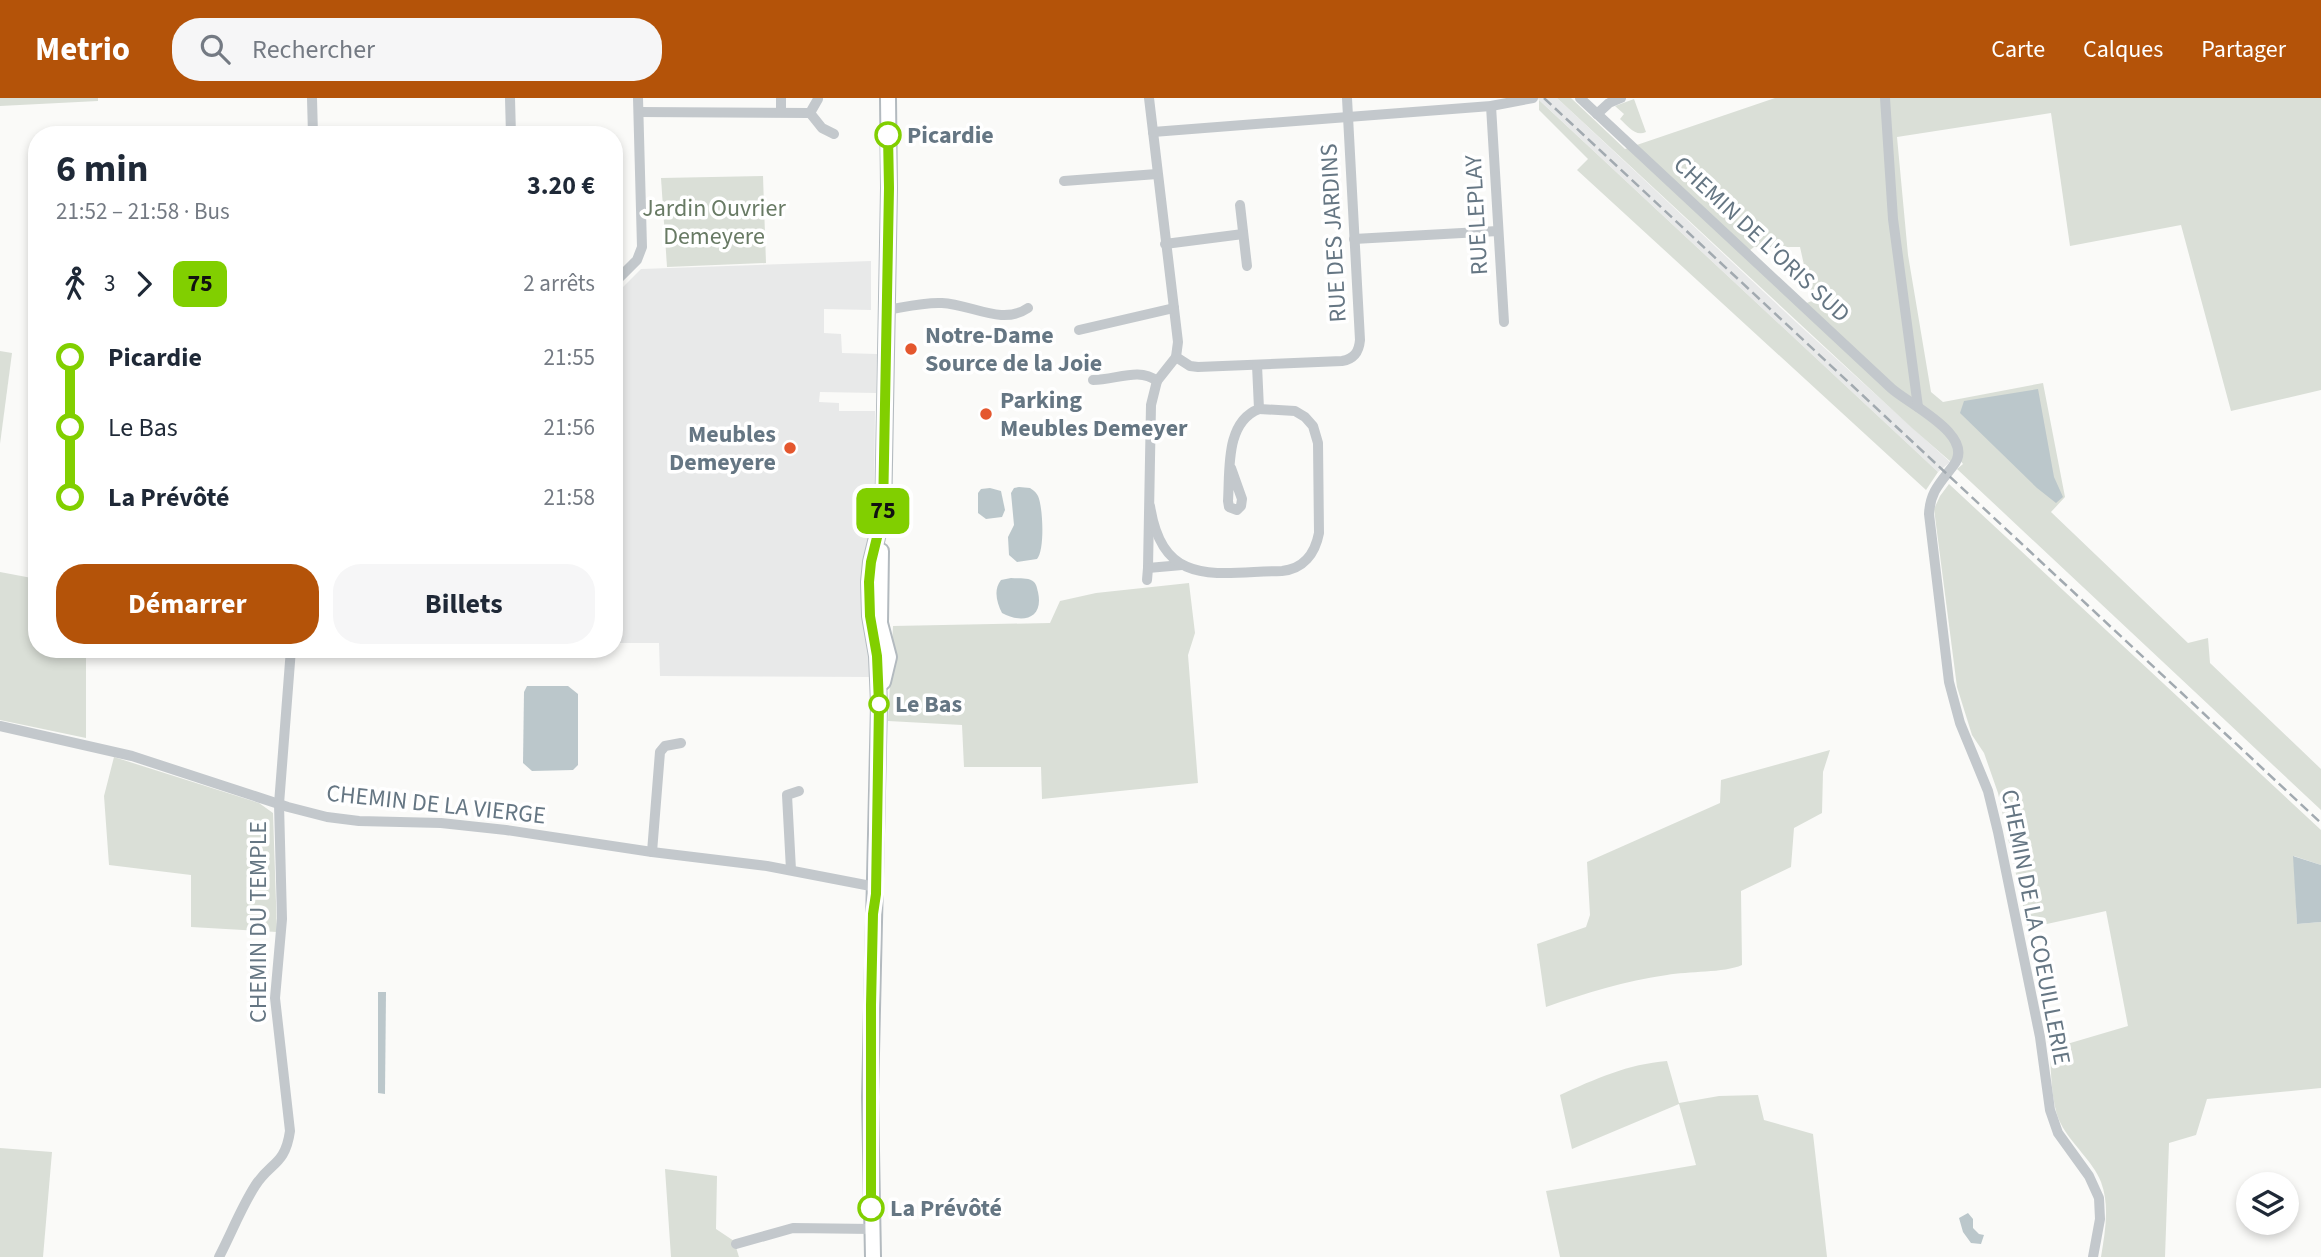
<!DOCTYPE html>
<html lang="fr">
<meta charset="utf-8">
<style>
:root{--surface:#fff;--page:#f6f6f7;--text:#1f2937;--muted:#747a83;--accent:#b45309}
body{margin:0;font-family:"Source Sans 3",sans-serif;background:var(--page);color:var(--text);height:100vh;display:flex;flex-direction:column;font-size:26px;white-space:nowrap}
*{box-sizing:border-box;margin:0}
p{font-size:23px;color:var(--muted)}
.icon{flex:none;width:38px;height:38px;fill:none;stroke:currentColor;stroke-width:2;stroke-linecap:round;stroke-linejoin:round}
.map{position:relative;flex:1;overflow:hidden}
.side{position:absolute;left:28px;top:28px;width:595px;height:532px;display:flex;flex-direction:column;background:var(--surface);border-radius:28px;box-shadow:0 4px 10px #0003}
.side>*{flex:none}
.badge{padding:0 14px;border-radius:10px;font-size:24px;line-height:46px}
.buttons{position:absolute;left:2236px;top:1074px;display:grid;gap:14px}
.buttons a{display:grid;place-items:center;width:63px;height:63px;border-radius:50%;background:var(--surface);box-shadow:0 4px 10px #0003;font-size:35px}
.map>.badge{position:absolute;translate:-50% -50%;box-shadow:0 0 0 4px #fff}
.legs{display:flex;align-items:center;gap:10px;height:77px;padding:0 28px;font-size:23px}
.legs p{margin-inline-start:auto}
.head{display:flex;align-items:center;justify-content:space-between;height:119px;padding:0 28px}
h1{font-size:38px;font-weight:700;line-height:52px}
.action{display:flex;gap:14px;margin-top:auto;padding:14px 28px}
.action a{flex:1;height:80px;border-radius:28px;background:var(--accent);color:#fff;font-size:28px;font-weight:700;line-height:80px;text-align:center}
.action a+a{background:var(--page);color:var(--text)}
ul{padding:0 28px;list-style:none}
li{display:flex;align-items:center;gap:24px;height:70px;font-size:26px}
li i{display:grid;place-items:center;width:10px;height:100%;margin:0 9px;background:currentColor}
li i::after{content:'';width:18px;height:18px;margin:-9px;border:5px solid;border-radius:50%;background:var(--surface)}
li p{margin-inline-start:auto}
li:first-child i{background:linear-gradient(#0000 50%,currentColor 0)}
li:last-child i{background:linear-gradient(currentColor 50%,#0000 0)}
header{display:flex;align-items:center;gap:42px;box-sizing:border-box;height:98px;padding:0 35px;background:var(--accent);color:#fff}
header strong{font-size:33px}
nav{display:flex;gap:38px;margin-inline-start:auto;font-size:24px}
.search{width:490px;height:63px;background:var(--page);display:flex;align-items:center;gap:18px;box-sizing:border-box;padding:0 24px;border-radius:28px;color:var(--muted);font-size:26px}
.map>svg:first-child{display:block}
.built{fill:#e8e9e9}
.green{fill:#dadfd7;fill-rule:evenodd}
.water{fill:#bbc7cb}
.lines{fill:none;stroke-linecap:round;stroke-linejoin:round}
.secondary-casing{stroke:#b3babf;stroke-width:18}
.street{stroke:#c3c8cc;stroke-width:10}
.secondary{stroke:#fff;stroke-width:14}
.rail{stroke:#a2aab0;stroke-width:2.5;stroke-dasharray:10 5;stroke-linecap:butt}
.line-1-casing{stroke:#fff;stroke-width:16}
.line-1{stroke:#81cf00;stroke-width:10}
.stop-1-dot{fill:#fff;stroke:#81cf00;stroke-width:3.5}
.poi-dot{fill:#e4572e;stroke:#fff;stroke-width:2.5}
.labels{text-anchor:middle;stroke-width:7;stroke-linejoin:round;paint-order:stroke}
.stop-label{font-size:24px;font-weight:bold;fill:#657683;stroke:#fff;text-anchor:start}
.park-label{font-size:24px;fill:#687a64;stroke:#fff}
.street-label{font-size:24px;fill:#657683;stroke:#fff}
.poi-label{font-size:24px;font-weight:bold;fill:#657683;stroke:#fff;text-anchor:start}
</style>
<header>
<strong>Metrio</strong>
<div class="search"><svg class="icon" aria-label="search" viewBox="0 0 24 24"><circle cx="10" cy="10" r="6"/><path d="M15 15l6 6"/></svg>Rechercher</div>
<nav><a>Carte</a><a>Calques</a><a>Partager</a></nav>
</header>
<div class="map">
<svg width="2321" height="1159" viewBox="0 0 2321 1159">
<rect width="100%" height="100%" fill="#fafaf8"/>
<g class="built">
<polygon points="1537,0 1557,0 1796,224 1950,364 1938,374"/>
<polygon points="871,163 871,212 824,211 824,235 841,236 842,255 877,256 876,295 820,294 819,304 839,305 839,313 875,313 872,579 660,578 659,545 614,545 614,198 641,171"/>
</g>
<g class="green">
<polygon points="0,0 98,0 98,3 0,8"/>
<path d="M1557 0H1571L1625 51 1775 0H2321V292L2231 313 2181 127 2070 148 2051 15 1897 39 1908 157 1931 294 1943 304 2043 285 2065 399 2051 414 2188 545 2208 540 2210 565 2321 671V712L1957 371 1963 366 1957 358 1951 364 1912 330ZM1754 149H1800L1812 203 1804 206 1749 153Z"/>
<path d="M1634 1 1646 34C1635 39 1628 28 1620 21L1624 16 1615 8Z"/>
<polygon points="1539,2 1938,374 1926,392 1577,72 1588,61 1539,12"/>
<polygon points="763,78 766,165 667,169 661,80"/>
<polygon points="0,253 12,255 0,346"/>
<path d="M1949 386 2321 732V767L2294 758 2297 826 2321 824V990L2207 1001 2196 1037 2169 1045 2165 1159H2101C2105 1134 2110 1108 2101 1084 2093 1063 2071 1046 2061 1026 2051 1007 2051 973 2050 951L2128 928 2106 813 2028 830 1998 695 1984 655 1972 637 1957 589 1934 411 1940 398Z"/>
<polygon points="0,474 37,481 37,551 86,551 86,640 0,622"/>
<polygon points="1189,485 1195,535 1188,557 1198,685 1042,701 1041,669 964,669 962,627 888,623 893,528 1050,525 1060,503 1096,495"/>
<path d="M1830 652 1823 674 1822 715 1794 730 1791 769 1741 793 1742 867C1724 875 1688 873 1667 877 1625 883 1586 895 1546 909L1537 846 1586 829 1590 817 1587 764 1720 705 1721 682Z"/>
<polygon points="114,659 259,705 273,715 277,834 191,829 191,777 109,767 104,698"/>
<path d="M1667 963 1679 1005 1719 998 1758 997 1764 1022 1813 1036 1827 1159H1560L1546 1093 1696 1067 1679 1006 1572 1051 1560 997C1595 981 1628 966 1667 963Z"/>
<polygon points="0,1050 52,1054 43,1159 0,1159"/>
<polygon points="665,1071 717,1078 716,1131 734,1143 739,1159 671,1159"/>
</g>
<g class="water">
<polygon points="2038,291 2054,379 2063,399 2056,405 2037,390 1960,315 1964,303"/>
<path d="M1019 389 1030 390C1034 393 1035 393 1038 398 1043 409 1045 452 1037 461L1017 464 1009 457 1008 439 1014 427 1011 395 1014 390Z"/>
<polygon points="990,390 1001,393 1005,412 1002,419 986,421 978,415 978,395 981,391"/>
<path d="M1011 480C1018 481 1029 479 1034 484 1037 487 1037 491 1038 494 1044 521 1022 526 1002 515 997 505 993 492 1001 482Z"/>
<polygon points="527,588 568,588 578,596 578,667 573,672 532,673 523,665 524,594"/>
<polygon points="2293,758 2321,767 2321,824 2297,826"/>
<polygon points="378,894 386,894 385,996 378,995"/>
<polygon points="1968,1115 1973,1121 1973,1130 1979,1136 1984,1137 1981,1146 1971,1145 1963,1134 1959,1120"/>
</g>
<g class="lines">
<defs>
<g id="secondary">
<polyline points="883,422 889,90 888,0"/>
<polyline points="881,453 880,525 889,559 883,584"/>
<polyline points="873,1159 870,999 879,606 877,558 870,518 869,484 871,464 883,415"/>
</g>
</defs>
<use href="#secondary" class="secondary-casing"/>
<g class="street">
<polyline points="312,0 313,37"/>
<polyline points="510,0 511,37"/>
<polyline points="781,0 781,14"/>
<path d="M1149 0 1178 244 1176 259 1190 268 1198 269 1342 263C1355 261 1359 253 1360 242L1347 0"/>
<path d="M1580 0 1891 290C1908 306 1978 338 1953 368 1940 385 1930 394 1929 416L1949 584 1960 625 1988 693 1998 734 2040 939 2050 1012 2058 1035 2089 1078 2099 1100 2100 1121 2093 1159"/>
<polyline points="1885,0 1893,121 1918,309"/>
<polyline points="818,1 810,15 822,30 834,36"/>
<polyline points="1491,8 1504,224"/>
<polyline points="639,14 810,15"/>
<polyline points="1597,16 1609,5 1621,0"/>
<polyline points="1153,34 1491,8 1533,0"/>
<polyline points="1064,83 1157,76"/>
<polyline points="1240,107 1247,168"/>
<polyline points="1354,141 1498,133"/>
<polyline points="1165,146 1243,136"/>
<polyline points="614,185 637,162 642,149 638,0"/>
<path d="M887 212C905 209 924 204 942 205 971 206 1002 228 1028 210"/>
<polyline points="1079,232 1174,210"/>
<path d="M1093 282C1116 282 1139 269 1157 283L1176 259"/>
<polyline points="1157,283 1151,307 1148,470 1182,467"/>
<path d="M1231 370 1242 401 1241 408 1237 412 1229 409 1228 403C1230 372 1225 324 1259 311L1257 267"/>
<path d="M1150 408C1163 491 1216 474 1282 473 1303 471 1315 456 1319 435L1318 345 1313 328 1305 319 1295 313 1259 311"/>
<polyline points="1147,482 1148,470"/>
<polyline points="0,628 132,658 288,709 327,719 359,723 441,725 506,732 652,754 767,768 876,789"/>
<polyline points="652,754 660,654 665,648 681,645"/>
<polyline points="791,772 787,697 799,693"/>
<polyline points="736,1146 793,1130 872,1131"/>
<path d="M219 1159C231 1136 241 1110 255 1088 270 1064 285 1068 290 1033L275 900 282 821 279 706 291 551"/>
</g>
<use href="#secondary" class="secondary"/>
<polyline class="rail" points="1544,0 2321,725"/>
</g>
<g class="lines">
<defs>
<polyline id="line-1" points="871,1110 871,907 873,816 876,796 879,606 877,558 870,518 869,484 871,464 883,415 889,90 888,37"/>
</defs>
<use href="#line-1" class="line-1-casing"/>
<use href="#line-1" class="line-1"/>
</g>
<g class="stop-1-dot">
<circle cx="888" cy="37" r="12"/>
<circle cx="879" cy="606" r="9"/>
<circle cx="871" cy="1110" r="12"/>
</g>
<g class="poi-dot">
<circle cx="911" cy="251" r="7"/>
<circle cx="986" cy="316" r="7"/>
<circle cx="790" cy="350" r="7"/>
</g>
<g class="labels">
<g class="stop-label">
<text x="907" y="45">Picardie</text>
<text x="895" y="614">Le Bas</text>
<text x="890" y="1118">La Prévôté</text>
</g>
<g class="park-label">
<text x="714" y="118">Jardin Ouvrier<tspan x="714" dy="28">Demeyere</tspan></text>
</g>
<g class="street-label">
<text transform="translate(1476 117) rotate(-93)" y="8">RUE LEPLAY</text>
<text transform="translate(1333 135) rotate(-93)" y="8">RUE DES JARDINS</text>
<text transform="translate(1762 141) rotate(43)" y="8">CHEMIN DE L'ORIS SUD</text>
<text transform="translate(436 706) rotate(6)" y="8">CHEMIN DE LA VIERGE</text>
<text transform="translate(258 824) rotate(-90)" y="8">CHEMIN DU TEMPLE</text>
<text transform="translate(2036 829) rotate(79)" y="8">CHEMIN DE LA COEUILLERIE</text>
</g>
<g class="poi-label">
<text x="925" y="245">Notre-Dame<tspan x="925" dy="28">Source de la Joie</tspan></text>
<text x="1000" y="310">Parking<tspan x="1000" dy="28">Meubles Demeyer</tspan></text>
<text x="776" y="344" text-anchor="end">Meubles<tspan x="776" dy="28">Demeyere</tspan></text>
</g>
</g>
</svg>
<div class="buttons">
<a><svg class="icon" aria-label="layers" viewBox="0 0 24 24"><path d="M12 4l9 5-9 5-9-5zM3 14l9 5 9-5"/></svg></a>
</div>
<b class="badge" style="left:883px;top:413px;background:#81cf00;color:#111">75</b>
<section class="side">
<div class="head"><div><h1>6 min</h1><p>21:52 – 21:58 · Bus</p></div><b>3.20 €</b></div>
<div class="legs"><svg class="icon" aria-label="walk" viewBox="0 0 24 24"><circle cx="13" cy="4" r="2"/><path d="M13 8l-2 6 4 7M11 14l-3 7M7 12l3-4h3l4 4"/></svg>3<svg class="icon" aria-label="forward" viewBox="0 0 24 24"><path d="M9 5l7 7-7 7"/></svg><b class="badge" style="background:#81cf00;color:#111">75</b><p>2 arrêts</p></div>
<ul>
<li><i style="color:#81cf00"></i><b>Picardie</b><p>21:55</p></li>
<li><i style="color:#81cf00"></i><span>Le Bas</span><p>21:56</p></li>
<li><i style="color:#81cf00"></i><b>La Prévôté</b><p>21:58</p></li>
</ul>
<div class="action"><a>Démarrer</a><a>Billets</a></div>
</section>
</div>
